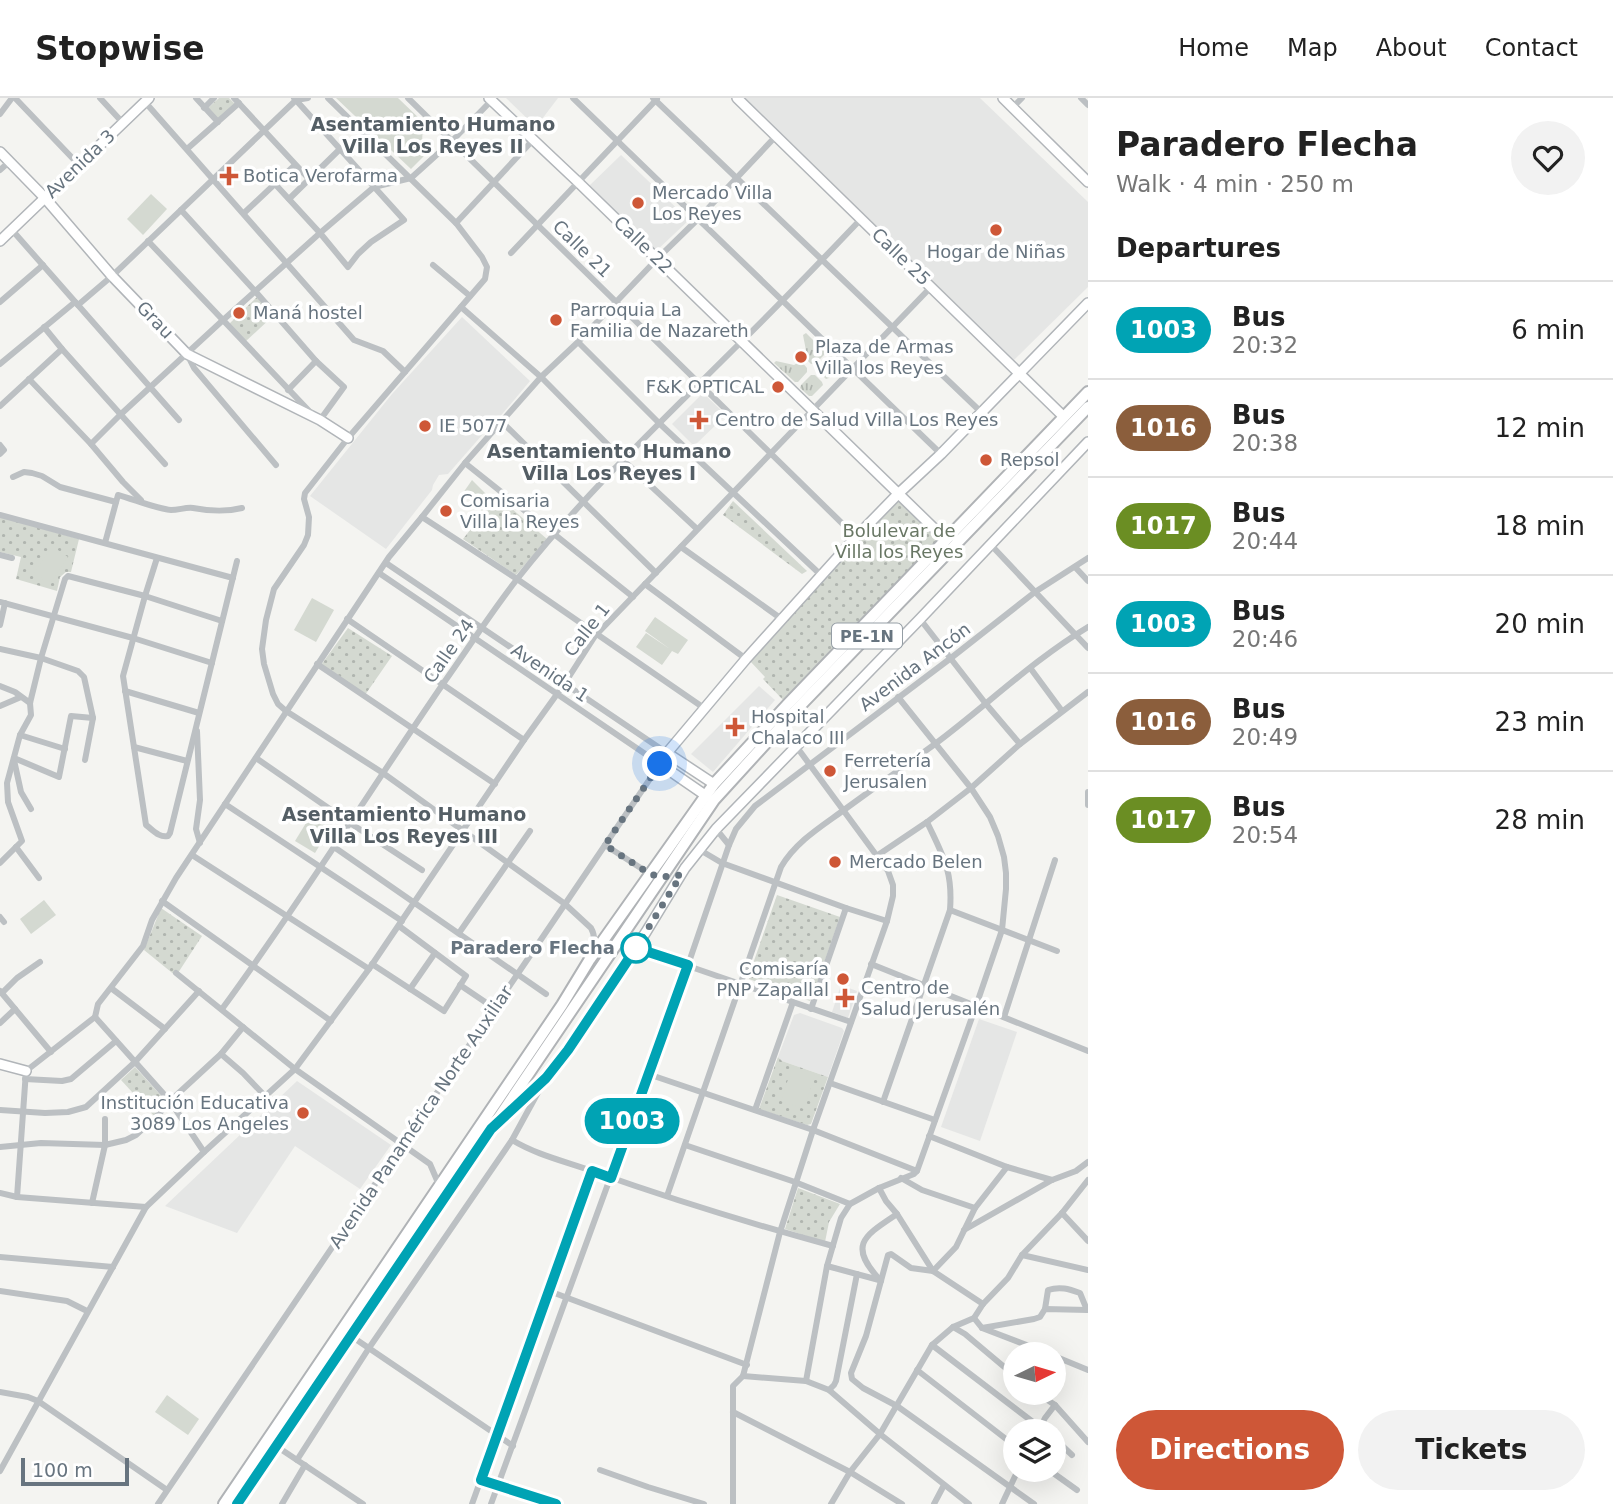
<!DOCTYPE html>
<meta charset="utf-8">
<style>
:root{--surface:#fff;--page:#f2f2f2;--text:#222;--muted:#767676;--line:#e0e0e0;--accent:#ce5737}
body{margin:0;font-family:"DejaVu Sans",sans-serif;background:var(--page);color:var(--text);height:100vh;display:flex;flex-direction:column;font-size:26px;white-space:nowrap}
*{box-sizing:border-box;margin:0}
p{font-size:23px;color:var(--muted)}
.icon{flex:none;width:38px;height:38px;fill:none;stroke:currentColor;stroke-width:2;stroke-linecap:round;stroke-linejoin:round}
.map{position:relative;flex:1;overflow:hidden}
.sheet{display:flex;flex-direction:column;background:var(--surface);width:525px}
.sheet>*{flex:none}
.badge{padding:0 14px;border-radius:23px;font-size:24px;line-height:46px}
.needle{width:46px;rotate:85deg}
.buttons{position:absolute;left:1003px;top:1244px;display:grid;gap:14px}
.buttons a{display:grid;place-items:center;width:63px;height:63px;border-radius:50%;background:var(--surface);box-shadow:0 7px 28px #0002;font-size:35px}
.scale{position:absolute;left:21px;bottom:18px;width:108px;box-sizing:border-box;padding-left:7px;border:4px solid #67747f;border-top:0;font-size:19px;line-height:24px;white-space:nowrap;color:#67747f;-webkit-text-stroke:5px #fff;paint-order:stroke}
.you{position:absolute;width:35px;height:35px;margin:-18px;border:5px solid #fff;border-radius:50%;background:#1a73e8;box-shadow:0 0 0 10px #1a73e833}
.map>.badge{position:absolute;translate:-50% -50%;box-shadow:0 0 0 4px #fff}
h2{padding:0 28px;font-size:26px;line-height:63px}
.round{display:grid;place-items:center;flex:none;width:74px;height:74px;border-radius:37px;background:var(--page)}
.head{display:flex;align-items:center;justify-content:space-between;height:119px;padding:0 28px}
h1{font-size:33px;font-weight:600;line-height:52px}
.action{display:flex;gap:14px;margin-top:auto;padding:14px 28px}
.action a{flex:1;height:80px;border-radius:42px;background:var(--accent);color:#fff;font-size:28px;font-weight:600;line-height:80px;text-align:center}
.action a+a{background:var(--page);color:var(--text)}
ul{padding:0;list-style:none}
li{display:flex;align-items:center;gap:21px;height:98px;padding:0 28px;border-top:2px solid var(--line)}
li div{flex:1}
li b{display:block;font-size:26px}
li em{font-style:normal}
li .badge{min-width:77px;font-weight:700;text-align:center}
header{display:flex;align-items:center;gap:42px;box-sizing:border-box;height:98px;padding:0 35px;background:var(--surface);border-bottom:2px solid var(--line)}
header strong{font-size:33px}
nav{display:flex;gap:38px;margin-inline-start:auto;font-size:24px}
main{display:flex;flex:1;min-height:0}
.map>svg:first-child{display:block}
.built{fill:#e5e6e5}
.grass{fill:url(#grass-tufts)}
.park{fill:url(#park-dots)}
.pitch{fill:#d4d9d1}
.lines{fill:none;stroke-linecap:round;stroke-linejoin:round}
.secondary-casing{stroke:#b1b5b9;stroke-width:12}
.highway-casing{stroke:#b0b3b6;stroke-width:14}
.street{stroke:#bcc0c3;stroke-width:6}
.secondary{stroke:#fff;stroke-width:9}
.highway{stroke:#fff;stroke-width:10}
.line-casing{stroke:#fff;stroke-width:16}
.line{stroke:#00a3b4;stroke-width:10}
.walk{stroke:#67747f;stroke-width:7;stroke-dasharray:0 12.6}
.poi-dot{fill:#ce5737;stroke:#fff;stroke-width:2.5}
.stop-dot{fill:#fff;stroke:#00a3b4;stroke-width:3.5}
.labels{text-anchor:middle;stroke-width:7;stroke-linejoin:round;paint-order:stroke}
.shield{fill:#fff;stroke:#959ea5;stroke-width:2}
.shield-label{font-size:16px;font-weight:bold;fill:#67747f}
.street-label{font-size:18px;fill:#67747f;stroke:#fff}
.poi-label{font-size:18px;fill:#67747f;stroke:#fff;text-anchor:start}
.park-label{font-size:18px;fill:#697765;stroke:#fff}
.stop-label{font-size:18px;font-weight:bold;fill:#67747f;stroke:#fff;text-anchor:end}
.neighbourhood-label{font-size:19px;font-weight:bold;fill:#545e65;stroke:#fff}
</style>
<header>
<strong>Stopwise</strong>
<nav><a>Home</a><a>Map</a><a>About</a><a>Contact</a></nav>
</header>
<main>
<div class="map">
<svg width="1088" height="1406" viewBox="0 0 1088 1406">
<defs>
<pattern id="grass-tufts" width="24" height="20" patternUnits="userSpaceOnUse" patternTransform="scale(1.75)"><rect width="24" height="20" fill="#d4d9d1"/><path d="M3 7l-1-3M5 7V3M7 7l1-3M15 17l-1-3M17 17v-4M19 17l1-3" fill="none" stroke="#b0b5af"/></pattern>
<pattern id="park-dots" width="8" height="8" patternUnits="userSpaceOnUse" patternTransform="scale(1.75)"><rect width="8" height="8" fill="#d4d9d1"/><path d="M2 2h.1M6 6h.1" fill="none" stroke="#b0b5af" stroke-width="1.8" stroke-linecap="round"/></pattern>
</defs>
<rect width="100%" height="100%" fill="#f4f4f1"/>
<g class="built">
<polygon points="506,0 558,0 536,29"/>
<polygon points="745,0 980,0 1088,104 1088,189 1014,262"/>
<polygon points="621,57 689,122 655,154 588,89"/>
<polygon points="462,219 530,283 498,321 485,318 483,336 448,376 439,377 433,387 432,392 386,451 310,398 392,296"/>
<polygon points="703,295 726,317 694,348 672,326"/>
<polygon points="759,588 775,602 713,674 691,656"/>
<polygon points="841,887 857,893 848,920 832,914"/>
<polygon points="800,915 842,930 844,933 828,979 782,963 778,959 794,917"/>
<polygon points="979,921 1017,934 980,1043 941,1029"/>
<polygon points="297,983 391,1047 360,1091 295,1048 237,1135 165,1108"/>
</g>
<g class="grass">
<polygon points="806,235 826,255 816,265 811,266 808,263 803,237"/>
<polygon points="830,257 839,267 839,269 829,280 826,281 818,273 818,269"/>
<polygon points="776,263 794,267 801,263 807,270 807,274 798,284 795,284 774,265"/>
<polygon points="811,277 815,277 822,284 823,287 812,298 809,298 800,290 801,287"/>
</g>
<g class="park">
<polygon points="219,0 229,0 235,6 217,22 207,11"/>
<polygon points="257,199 273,218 245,244 229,226"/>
<polygon points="497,398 547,441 516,477 463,441"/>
<polygon points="896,402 900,402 941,442 784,603 763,581 765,579 750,563"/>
<polygon points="733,403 807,473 802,476 723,417"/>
<polygon points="0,419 79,441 71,474 66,474 60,479 57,493 16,481 21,459 0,454"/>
<polygon points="348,530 392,558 365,597 321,567"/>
<polygon points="777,797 840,819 812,900 810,903 749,881 749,877"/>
<polygon points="161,810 202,838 176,878 144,852"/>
<polygon points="778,959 782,963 828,979 811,1026 807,1027 759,1011"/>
<polygon points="135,969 165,1002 165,1007 154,1018 121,982"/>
<polygon points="798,1090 840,1106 829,1124 825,1144 785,1131"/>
</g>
<g class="pitch">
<polygon points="336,0 398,0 423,24 422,45 434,48 411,71"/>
<polygon points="151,96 167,111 143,137 127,121"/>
<polygon points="472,382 491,401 482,413 463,395"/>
<polygon points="52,448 68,459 50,486 34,475"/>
<polygon points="312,500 334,512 316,544 294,532"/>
<polygon points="655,519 688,542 678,556 672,553 662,567 636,549 646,535 670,551 645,533"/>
<polygon points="314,712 334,724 315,755 295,743"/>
<polygon points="44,802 56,817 31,836 20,821"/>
<polygon points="792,969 815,976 804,1011 781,1003"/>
<polygon points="167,1297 199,1321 188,1337 155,1314"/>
</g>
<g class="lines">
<defs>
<g id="secondary">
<polyline points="489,0 578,84 946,442"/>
<polyline points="737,0 1064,319"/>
<polyline points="1003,0 1088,84"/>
<polyline points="0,54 45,100 112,178 187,256 320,322 348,340"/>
<polyline points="0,143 149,0"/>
<polyline points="667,655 714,686"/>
<polyline points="705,697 660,666 667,655 746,561 856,439 898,396 941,356 1088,205"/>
<polyline points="0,966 26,973"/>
<polyline points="546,980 568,952 646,834 685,770 716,731 920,521 1088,344"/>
</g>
<g id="highway">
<polyline points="506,1017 546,980"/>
<polyline points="224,1406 562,907 590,861 714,686 788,606 1088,294"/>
<polyline points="237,1406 714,702 795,613 1088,309"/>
</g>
</defs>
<use href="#secondary" class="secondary-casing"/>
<use href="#highway" class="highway-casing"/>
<g class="street">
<polyline points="15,0 79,67"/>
<polyline points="100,0 123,25"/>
<polyline points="196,0 218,24"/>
<polyline points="234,0 309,81"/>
<path d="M328 0 456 125 482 159 487 169 485 181 348 340 305 395 304 401 309 419 308 437 304 447 274 491 266 522 262 551 264 566 273 596 278 606 286 613 383 675 565 806 591 830C595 837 595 844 592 852"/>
<polyline points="408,0 856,439"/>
<polyline points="573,0 941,356"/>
<polyline points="653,0 981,314"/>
<polyline points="1081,0 1088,7"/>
<polyline points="145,4 354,242 383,253 405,274"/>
<polyline points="1013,9 1022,0"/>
<polyline points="204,10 214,0"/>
<polyline points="0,16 12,0"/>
<polyline points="187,51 239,5"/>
<polyline points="0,72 9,64"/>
<polyline points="275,86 320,135 348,169 358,156 371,144 404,122 294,0"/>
<polyline points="289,101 340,51"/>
<polyline points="181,112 255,193 316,263 344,289 320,322"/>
<polyline points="244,115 295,67"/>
<polyline points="456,125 533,42"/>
<polyline points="12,132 179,322"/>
<polyline points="148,143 311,315"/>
<polyline points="511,155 657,1"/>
<polyline points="433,167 470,198"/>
<polyline points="0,204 43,167"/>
<polyline points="78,207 112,178 296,2 308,0"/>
<polyline points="461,209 541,279 623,362 697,431"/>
<polyline points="44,229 62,251 165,366"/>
<polyline points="578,244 659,325 822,478"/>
<polyline points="188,258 194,270 276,367"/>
<polyline points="0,266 75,204"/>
<polyline points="29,281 91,346 123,384 141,402"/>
<polyline points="288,292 316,263"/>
<polyline points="0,308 62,251"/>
<polyline points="502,324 656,475"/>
<polyline points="91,346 120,317 222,223 320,135 374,89 411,80 452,43 493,1"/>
<polyline points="0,347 4,352 0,356"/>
<polyline points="465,365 633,499"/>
<polyline points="13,379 24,374 32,375 42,378 60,389 116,404"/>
<polyline points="0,417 233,480"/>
<polyline points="422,419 517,481 704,610"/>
<path d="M105 445 118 397C133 401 157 411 171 412 179 412 186 409 193 410 209 413 226 414 242 410"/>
<polyline points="991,447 1088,550"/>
<polyline points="681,449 783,522"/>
<polyline points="0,457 12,460"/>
<path d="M157 460 145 498 123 578 146 727C153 732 159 740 168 738L170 735 237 463"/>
<polyline points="386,465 667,655"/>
<polyline points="1075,469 1088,483"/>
<polyline points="645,486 746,561"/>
<polyline points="0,504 133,540 212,565"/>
<polyline points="347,521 524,642"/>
<polyline points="920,521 986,606 1020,646"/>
<polyline points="0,527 5,505"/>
<polyline points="0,551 41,560 78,573 84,579 93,620 85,662"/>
<polyline points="317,566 495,686"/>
<polyline points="1031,571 1062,613"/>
<polyline points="0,588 15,594 30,605"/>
<polyline points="125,593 199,615"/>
<polyline points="0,608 21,599"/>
<polyline points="197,633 200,702 196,731 200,745"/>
<polyline points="20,637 65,651"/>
<polyline points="134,649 187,663"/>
<polyline points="14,660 59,679 71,618 93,620"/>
<polyline points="256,660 350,725 422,772"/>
<polyline points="14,662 21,694 31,711"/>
<polyline points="1088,694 1088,707"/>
<polyline points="225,706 402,823"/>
<polyline points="716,731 729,747"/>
<polyline points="605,747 650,776"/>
<polyline points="16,749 39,780"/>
<polyline points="334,749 546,896"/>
<polyline points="700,752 722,765 846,810 887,823"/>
<polyline points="192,757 369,871"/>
<polyline points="878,757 927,724 971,690 1020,646 1088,594"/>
<polyline points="0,765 22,743 8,704 7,685 20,637 31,617 30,605 41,560 65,481 68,478 145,498 222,523"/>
<polyline points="162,803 331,923"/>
<polyline points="950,812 1057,853"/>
<polyline points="0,819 4,824"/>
<polyline points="459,835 530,733"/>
<polyline points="636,850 851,924"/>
<polyline points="372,866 444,913 466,878 399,828"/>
<polyline points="871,866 1088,953"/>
<polyline points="176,875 295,971 430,1066 439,1087"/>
<polyline points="460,887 494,910"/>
<polyline points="111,890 165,931"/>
<polyline points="410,891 435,855"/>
<polyline points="0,893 51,954"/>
<polyline points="2,895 17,880 40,864"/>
<path d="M222 911C300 805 370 692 445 583 469 549 492 513 518 480 584 396 664 321 739 246 781 205 821 163 861 121"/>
<polyline points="811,911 846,810"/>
<polyline points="95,919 170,1003 204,1054"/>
<polyline points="1004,919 1055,762"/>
<polyline points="0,925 15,911"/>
<polyline points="221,956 243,975 265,998"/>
<polyline points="648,976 813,1032 917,1073"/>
<polyline points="25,981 62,983 71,981 116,943"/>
<polyline points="830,985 935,1022"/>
<path d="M883 1004 950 812C953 773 943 758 927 724"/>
<polyline points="0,1012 45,1015 68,1014 86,1009 135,964 199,893"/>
<polyline points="755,1012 793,904"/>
<polyline points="929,1038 1007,1069 1052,1082"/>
<path d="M512 1042C537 1057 564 1063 592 1073 671 1101 752 1126 833 1148"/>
<polyline points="685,1047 795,1084 850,1106"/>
<polyline points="0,1049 41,1045 105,1047 126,1042 136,1037 158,1017 170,1003 221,956 243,929"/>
<polyline points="901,1080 922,1092 975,1110"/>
<polyline points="879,1090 886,1103 897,1116 933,1173 956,1149 975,1110 1007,1069"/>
<polyline points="0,1095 17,1099 146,1109"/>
<path d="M667 1098 781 769C797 742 824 727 848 709 877 688 906 667 935 646 986 608 1033 562 1088 529"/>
<polyline points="17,1099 26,973 95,919 98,906 143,848 152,822 176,780 389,459 422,419 465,365 541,279 578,244 657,161 698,121 776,38"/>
<polyline points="92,1105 105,1047 105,1021"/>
<polyline points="1062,1115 1088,1143"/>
<polyline points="964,1132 1052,1082 1076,1073 1088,1064"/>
<polyline points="1022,1157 1088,1172"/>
<polyline points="0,1159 113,1169"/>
<polyline points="827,1168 879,1182"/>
<path d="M881 1183C847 1147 864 1138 897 1116"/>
<polyline points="0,1193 67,1203 87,1213"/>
<polyline points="549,1193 747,1267"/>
<polyline points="983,1206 933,1173 911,1170 891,1156 888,1157 866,1238 851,1275 852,1281 863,1290 897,1308 1034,1406"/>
<path d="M1045 1211 1048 1192C1060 1188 1069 1191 1080 1195L1087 1212"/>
<polyline points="974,1220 982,1230 1050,1256"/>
<polyline points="953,1229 965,1236 1015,1278"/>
<polyline points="982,1230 1034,1221 1040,1219 1045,1211 1088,1212"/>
<polyline points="351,1238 513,1348"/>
<polyline points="932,1247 1046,1334"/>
<polyline points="1054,1258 1088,1272"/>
<polyline points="917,1272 1015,1348"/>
<polyline points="743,1278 806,1283 829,1292 880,1336 969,1406"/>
<polyline points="806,1283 827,1168 841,1120 850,1106 879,1090 914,1076 917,1073 976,908 1002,832 1006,791 1006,775 1004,759 998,738 990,719 971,690 898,599"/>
<polyline points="829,1292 834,1287 836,1283 857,1176"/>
<polyline points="0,1294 28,1299 38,1303 167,1392"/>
<polyline points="1037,1295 1055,1307 1088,1344"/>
<polyline points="733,1314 850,1374 902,1406"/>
<polyline points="1038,1334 1045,1320 1055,1307"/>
<polyline points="1054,1340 1072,1357"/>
<polyline points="276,1348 363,1406"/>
<polyline points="297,1362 369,1250 512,1042 541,989"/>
<polyline points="600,1372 648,1389 704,1406"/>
<polyline points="1049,1372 1077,1392"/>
<polyline points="0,1373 146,1109 204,1054 295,971 369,871 524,642 565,585 595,538 931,189"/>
<polyline points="481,1382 556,1406"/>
<polyline points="158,1406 660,666 379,475"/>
<polyline points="282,1406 305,1367"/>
<polyline points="472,1406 592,1073"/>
<polyline points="491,1406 688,867 729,747 736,731 755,708 951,560 1035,494 1088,460"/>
<polyline points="733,1406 733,1288 743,1278 780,1134 813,1032 887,823 893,798 893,787 888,773 796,648"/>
<polyline points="831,1406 850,1374 880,1336 932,1247 953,1229 974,1220 983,1206 1008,1180 1022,1157 1062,1115 1088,1082"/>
<polyline points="934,1406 944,1387"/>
<polyline points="1002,1406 1018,1372"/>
</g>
<use href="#secondary" class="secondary"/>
<use href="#highway" class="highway"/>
</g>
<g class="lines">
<defs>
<polyline id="line" points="237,1406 491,1031 546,980 568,952 636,850 688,867 611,1080 592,1073 481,1382 556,1406"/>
</defs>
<use href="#line" class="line-casing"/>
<use href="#line" class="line"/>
<polyline class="walk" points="636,850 681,777 660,779 650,776 605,747 660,666"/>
</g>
<g class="poi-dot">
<path d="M225.5 67.5h7v7h7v7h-7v7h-7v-7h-7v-7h7z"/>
<circle cx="638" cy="105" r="7"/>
<circle cx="996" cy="132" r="7"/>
<circle cx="239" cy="215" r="7"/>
<circle cx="556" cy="222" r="7"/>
<circle cx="801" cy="259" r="7"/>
<circle cx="778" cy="289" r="7"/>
<path d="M695.5 311.5h7v7h7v7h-7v7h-7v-7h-7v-7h7z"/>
<circle cx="425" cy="328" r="7"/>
<circle cx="986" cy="362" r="7"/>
<circle cx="446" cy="413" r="7"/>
<path d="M731.5 618.5h7v7h7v7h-7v7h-7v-7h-7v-7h7z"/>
<circle cx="830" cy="673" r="7"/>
<circle cx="835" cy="764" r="7"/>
<circle cx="843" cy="881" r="7"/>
<path d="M841.5 889.5h7v7h7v7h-7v7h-7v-7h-7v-7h7z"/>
<circle cx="303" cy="1015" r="7"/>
</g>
<circle class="stop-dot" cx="636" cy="850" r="14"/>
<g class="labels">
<rect class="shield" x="832" y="525.5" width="70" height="25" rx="5"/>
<g class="shield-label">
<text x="867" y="544">PE-1N</text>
</g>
<g class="street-label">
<text transform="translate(80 66) rotate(-44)" y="6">Avenida 3</text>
<text transform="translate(643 147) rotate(44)" y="6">Calle 22</text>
<text transform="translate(582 151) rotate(44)" y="6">Calle 21</text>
<text transform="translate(901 159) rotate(44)" y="6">Calle 25</text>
<text transform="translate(155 222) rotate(46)" y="6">Grau</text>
<text transform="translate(587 532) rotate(-52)" y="6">Calle 1</text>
<text transform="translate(449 553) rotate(-55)" y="6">Calle 24</text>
<text transform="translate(915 569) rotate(-37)" y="6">Avenida Ancón</text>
<text transform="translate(550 575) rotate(34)" y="6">Avenida 1</text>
<text transform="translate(421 1019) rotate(-56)" y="6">Avenida Panamérica Norte Auxiliar</text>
</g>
<g class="poi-label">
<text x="243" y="84">Botica Verofarma</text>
<text x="652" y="101">Mercado Villa<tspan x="652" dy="21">Los Reyes</tspan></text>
<text x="996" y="160" text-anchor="middle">Hogar de Niñas</text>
<text x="570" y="218">Parroquia La<tspan x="570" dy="21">Familia de Nazareth</tspan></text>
<text x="253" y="221">Maná hostel</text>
<text x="815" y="255">Plaza de Armas<tspan x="815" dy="21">Villa los Reyes</tspan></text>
<text x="764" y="295" text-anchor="end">F&amp;K OPTICAL</text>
<text x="715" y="328">Centro de Salud Villa Los Reyes</text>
<text x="439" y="334">IE 5077</text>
<text x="1000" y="368">Repsol</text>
<text x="460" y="409">Comisaria<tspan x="460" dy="21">Villa la Reyes</tspan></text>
<text x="751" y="625">Hospital<tspan x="751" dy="21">Chalaco III</tspan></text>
<text x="844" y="669">Ferretería<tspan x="844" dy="21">Jerusalen</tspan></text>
<text x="849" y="770">Mercado Belen</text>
<text x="829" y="877" text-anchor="end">Comisaría<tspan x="829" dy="21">PNP Zapallal</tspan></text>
<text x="861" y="896">Centro de<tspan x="861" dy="21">Salud Jerusalén</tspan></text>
<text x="289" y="1011" text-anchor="end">Institución Educativa<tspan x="289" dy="21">3089 Los Angeles</tspan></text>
</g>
<g class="park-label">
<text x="899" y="439">Bolulevar de<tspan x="899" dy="21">Villa los Reyes</tspan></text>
</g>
<g class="stop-label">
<text x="615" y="856">Paradero Flecha</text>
</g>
<g class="neighbourhood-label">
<text x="433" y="33">Asentamiento Humano<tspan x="433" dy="22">Villa Los Reyes II</tspan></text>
<text x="609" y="360">Asentamiento Humano<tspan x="609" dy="22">Villa Los Reyes I</tspan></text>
<text x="404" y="723">Asentamiento Humano<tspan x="404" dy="22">Villa Los Reyes III</tspan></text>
</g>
</g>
</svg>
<div class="buttons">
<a><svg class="needle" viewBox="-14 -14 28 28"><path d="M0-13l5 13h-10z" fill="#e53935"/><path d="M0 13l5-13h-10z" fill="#767676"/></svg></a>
<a><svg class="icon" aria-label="layers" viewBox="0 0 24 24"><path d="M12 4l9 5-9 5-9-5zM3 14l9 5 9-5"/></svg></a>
</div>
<div class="scale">100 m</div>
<div class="you" style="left:660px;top:666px"></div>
<b class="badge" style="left:632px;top:1023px;background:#00a3b4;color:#fff">1003</b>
</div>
<section class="sheet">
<div class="head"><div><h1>Paradero Flecha</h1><p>Walk · 4 min · 250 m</p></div><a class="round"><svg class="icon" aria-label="heart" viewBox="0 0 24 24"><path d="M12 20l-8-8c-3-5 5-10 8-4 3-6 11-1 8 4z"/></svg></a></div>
<h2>Departures</h2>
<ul>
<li><span class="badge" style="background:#00a3b4;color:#fff">1003</span><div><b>Bus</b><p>20:32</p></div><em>6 min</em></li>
<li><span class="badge" style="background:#8b5e3c;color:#fff">1016</span><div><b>Bus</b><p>20:38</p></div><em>12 min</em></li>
<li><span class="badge" style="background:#6b8e23;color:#fff">1017</span><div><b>Bus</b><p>20:44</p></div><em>18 min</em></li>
<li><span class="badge" style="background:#00a3b4;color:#fff">1003</span><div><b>Bus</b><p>20:46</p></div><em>20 min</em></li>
<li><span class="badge" style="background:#8b5e3c;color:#fff">1016</span><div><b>Bus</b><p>20:49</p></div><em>23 min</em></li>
<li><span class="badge" style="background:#6b8e23;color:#fff">1017</span><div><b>Bus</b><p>20:54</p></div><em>28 min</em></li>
</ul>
<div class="action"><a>Directions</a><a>Tickets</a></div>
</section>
</main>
